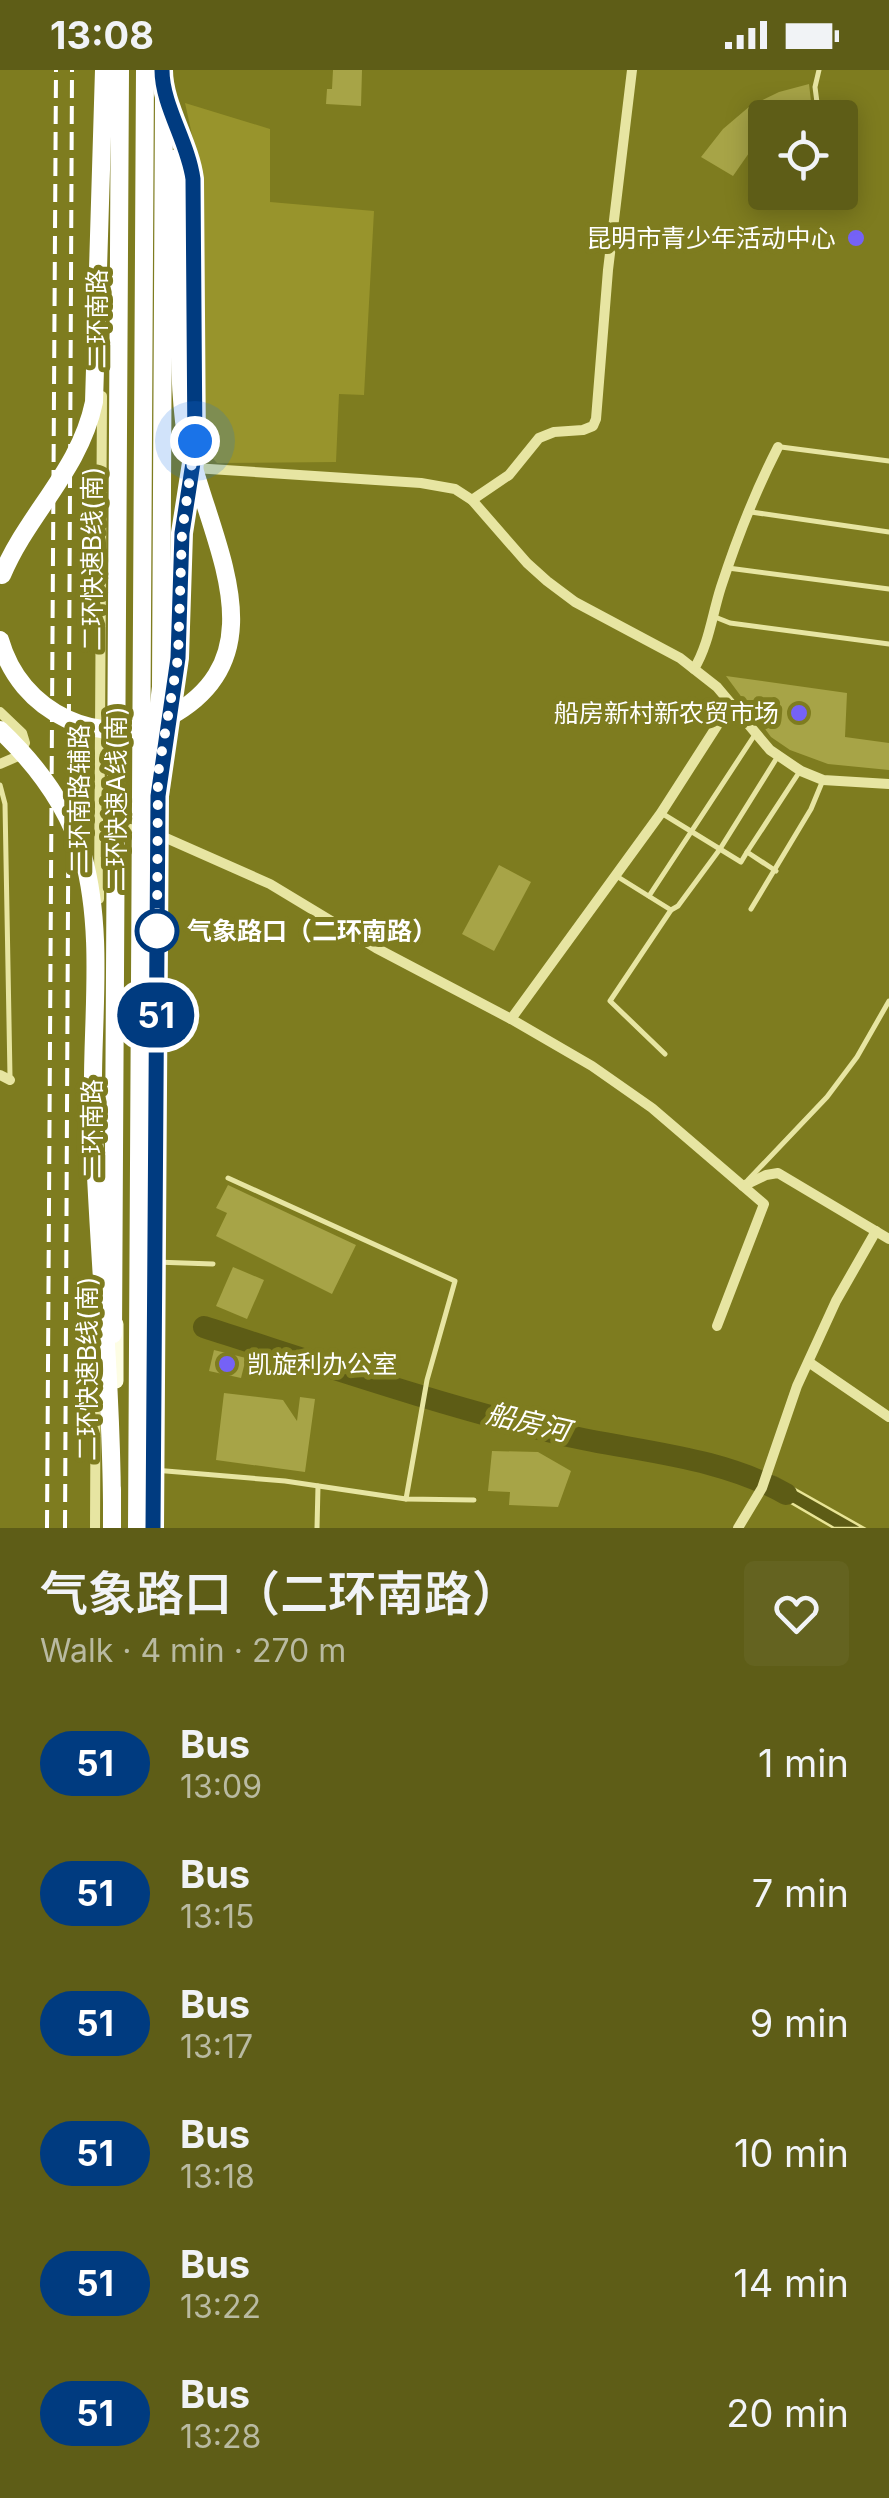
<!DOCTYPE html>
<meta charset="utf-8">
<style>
:root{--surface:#5e5d17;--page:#646320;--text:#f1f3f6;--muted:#b9baa1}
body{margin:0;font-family:Inter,"Noto Sans SC",sans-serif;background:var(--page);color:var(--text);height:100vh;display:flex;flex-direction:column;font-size:38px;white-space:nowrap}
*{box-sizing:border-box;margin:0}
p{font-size:32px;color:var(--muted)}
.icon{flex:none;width:55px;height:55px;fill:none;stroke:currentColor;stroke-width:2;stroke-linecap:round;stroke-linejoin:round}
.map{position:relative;height:1458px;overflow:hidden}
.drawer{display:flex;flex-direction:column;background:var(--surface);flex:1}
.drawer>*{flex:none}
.badge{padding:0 20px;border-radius:32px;font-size:35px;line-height:65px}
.tools{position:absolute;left:748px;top:30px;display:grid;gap:20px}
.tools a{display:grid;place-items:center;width:110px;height:110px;border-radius:10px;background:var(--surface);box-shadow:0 5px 25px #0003;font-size:50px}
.you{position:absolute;width:50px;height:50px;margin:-25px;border:8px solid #fff;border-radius:50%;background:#1a73e8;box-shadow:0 0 0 15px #1a73e833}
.map>.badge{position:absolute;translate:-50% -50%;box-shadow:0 0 0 5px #fff}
.round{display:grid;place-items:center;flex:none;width:105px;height:105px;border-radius:10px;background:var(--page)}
.headline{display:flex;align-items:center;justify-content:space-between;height:170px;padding:0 40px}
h1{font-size:48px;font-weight:600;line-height:75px}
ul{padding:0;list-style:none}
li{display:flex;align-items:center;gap:30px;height:130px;padding:0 40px}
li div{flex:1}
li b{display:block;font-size:38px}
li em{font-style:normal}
li .badge{min-width:110px;font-weight:700;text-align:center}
.status{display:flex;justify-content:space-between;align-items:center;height:70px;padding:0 50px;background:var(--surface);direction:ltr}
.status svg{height:28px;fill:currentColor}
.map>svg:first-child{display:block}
.green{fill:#98942c}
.water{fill:#5d5c15;stroke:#e9e596;stroke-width:2.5}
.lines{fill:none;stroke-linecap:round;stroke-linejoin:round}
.river{stroke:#5d5c15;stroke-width:22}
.building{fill:#a7a447}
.lane{stroke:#e7e5a2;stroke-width:5}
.street{stroke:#e7e5a2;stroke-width:10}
.primary{stroke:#fdfde4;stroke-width:15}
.highway{stroke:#fff;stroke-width:18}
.rail{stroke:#fff;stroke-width:4;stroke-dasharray:18 8;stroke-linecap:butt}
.highway-bridge{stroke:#fff;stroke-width:18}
.line-casing{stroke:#fff;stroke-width:22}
.line{stroke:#003b80;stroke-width:15}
.walk{stroke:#fff;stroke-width:10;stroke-dasharray:0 18}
.poi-dot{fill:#7562f6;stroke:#7e7c1f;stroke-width:4}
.stop-dot{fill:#fff;stroke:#003b80;stroke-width:5}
.labels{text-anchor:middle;stroke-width:10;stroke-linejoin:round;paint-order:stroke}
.poi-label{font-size:25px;fill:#fff;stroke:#7e7c1f;text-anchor:end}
.street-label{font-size:25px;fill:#fff;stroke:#7e7c1f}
.stop-label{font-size:25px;font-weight:bold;fill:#fff;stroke:#7e7c1f;text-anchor:start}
.water-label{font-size:28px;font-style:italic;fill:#fff;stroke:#7e7c1f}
</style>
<div class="status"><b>13:08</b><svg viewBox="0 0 49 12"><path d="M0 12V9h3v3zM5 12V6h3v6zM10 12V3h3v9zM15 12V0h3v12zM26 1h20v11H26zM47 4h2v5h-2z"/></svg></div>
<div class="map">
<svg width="889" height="1458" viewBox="0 0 889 1458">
<rect width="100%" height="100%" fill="#7e7c1f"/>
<polygon class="green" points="185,33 270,59 270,132 374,141 364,325 339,324 336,392 217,393 199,373 202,110"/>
<polygon class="water" points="765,1402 864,1458 834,1458 762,1416"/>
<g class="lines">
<path class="river" d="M204 1257C323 1295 442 1336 564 1365 638 1382 719 1386 786 1424"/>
</g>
<g class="building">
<polygon points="333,0 362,0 361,36 326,34 327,19 332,19"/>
<polygon points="809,14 813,48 765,48 765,69 749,83 733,106 701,87 723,59 750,36 779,22"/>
<polygon points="726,606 847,623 845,667 889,673 889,700 828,694 790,680 771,667"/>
<polygon points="499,795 531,812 494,881 462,864"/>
<polygon points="228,1115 356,1175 332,1224 216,1166 227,1143 216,1138"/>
<polygon points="233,1197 264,1210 247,1249 216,1236"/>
<polygon points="214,1280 246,1288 241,1308 209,1301"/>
<polygon points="224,1323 283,1330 297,1351 300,1327 315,1329 305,1402 216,1390"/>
<polygon points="492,1381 538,1382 571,1401 558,1437 509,1435 510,1422 488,1421"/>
</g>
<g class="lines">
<g class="lane">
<polyline points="819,0 815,17 819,48"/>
<polyline points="781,377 889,391"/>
<polyline points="751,442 889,462"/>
<polyline points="728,498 889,519"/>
<polyline points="715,547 730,553 889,574"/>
<polyline points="0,715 5,734 10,1006"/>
<polyline points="663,744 741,792 747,782 776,801"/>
<polyline points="747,782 800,701"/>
<polyline points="618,807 671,840"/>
<polyline points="649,826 754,666"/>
<polyline points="751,839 811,739 823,710"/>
<polyline points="665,984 610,931 671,840 678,836 720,779 778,686"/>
<polyline points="228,1108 455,1211 427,1310 406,1429"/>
<polyline points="748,1110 827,1027 857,987 889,931"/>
<polyline points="155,1192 213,1194"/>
<polyline points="154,1400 285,1411 406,1429 474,1430"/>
<polyline points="317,1458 318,1416"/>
</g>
<g class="street">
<polyline points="169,33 187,76 193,109 195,372"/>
<polyline points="194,398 421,413 455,419 472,430 527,493 547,511 575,532 680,588 717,617 770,680 801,701 823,710 889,714"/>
<polyline points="472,430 509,405 539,368 554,362 583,360 593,356 596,349 608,200 632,0"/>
<path d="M694 599C709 574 712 545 721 517 737 468 755 422 778 377"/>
<polyline points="0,642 22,663 25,673 16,687 0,694"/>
<polyline points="119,757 157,764 270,814 376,878 511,949 592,996 652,1038 764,1134 717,1256"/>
<polyline points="99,829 102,326"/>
<polyline points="511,949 661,743 731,634"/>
<polyline points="0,1005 10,1010"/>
<polyline points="743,1116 766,1105 778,1103 889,1169"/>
<polyline points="810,1293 889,1347"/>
<polyline points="95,1458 96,1246"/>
<polyline points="153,1458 158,715 177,603 182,463 192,403"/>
<polyline points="738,1458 762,1418 797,1316 836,1231 876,1161"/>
</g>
<polyline class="primary" points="116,1311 116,1254"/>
<g class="highway">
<polyline points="162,8 165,39"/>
<polyline points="174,89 180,138"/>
<polyline points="161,617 164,30"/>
<polyline points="113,1264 120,0"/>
<polyline points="112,1458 112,1420"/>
</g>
<g class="rail">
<polyline points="47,1458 56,0"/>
<polyline points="65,1458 72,0"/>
</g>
<g class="highway-bridge">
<path d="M2 505C28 443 80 400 94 332L104 0"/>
<path d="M0 570C10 605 33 633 67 649 99 664 137 664 169 647 293 580 195 450 184 351 176 280 182 209 180 138"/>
<path d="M0 660C37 695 68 737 83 786 105 866 91 955 93 1037 97 1169 111 1301 112 1433"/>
<polyline points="150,708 161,617"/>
<polyline points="137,1458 145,0"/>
</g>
</g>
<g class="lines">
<defs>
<path id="line" d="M153 1458 158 726 178 588 182 463 195 380 193 109C188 72 162 35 162 0"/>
</defs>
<use href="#line" class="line-casing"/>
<use href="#line" class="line"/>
<polyline class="walk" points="157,861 158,704 178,588 182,463 195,371"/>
</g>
<g class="poi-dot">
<circle cx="856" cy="168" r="10"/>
<circle cx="799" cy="643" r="10"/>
<circle cx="227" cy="1294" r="10"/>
</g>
<circle class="stop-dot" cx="157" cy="861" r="20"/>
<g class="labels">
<g class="poi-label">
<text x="836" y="177">昆明市青少年活动中心</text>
<text x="779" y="652">船房新村新农贸市场</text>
<text x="247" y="1303" text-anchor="start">凯旋利办公室</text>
</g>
<g class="street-label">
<text transform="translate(97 249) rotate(-90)" y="9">二环南路</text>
<text transform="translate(92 489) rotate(-90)" y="9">二环快速B线(南)</text>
<text transform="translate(79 729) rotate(-90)" y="9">二环南路辅路</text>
<text transform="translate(116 729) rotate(-90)" y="9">二环快速A线(南)</text>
<text transform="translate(92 1059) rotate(-90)" y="9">二环南路</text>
<text transform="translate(87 1299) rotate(-90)" y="9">二环快速B线(南)</text>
</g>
<g class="stop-label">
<text x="187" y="870">气象路口（二环南路）</text>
</g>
<g class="water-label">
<text transform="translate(528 1352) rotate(13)" y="10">船房河</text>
</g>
</g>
</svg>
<div class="tools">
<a><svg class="icon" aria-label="locate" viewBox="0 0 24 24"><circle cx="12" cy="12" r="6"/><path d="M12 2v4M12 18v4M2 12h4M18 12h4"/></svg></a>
</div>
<div class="you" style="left:195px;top:371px"></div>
<b class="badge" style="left:156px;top:945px;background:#003b80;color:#fff">51</b>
</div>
<section class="drawer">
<div class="headline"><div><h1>气象路口（二环南路）</h1><p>Walk · 4 min · 270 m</p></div><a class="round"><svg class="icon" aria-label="heart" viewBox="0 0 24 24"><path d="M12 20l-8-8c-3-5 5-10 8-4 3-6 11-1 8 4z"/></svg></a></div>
<ul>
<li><span class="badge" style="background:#003b80;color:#fff">51</span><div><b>Bus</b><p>13:09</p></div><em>1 min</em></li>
<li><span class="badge" style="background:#003b80;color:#fff">51</span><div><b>Bus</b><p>13:15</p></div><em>7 min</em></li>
<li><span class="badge" style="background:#003b80;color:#fff">51</span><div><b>Bus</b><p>13:17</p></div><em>9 min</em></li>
<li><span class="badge" style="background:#003b80;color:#fff">51</span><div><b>Bus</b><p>13:18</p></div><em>10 min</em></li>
<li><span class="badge" style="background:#003b80;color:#fff">51</span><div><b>Bus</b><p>13:22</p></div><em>14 min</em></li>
<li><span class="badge" style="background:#003b80;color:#fff">51</span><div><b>Bus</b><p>13:28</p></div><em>20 min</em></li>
</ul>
</section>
